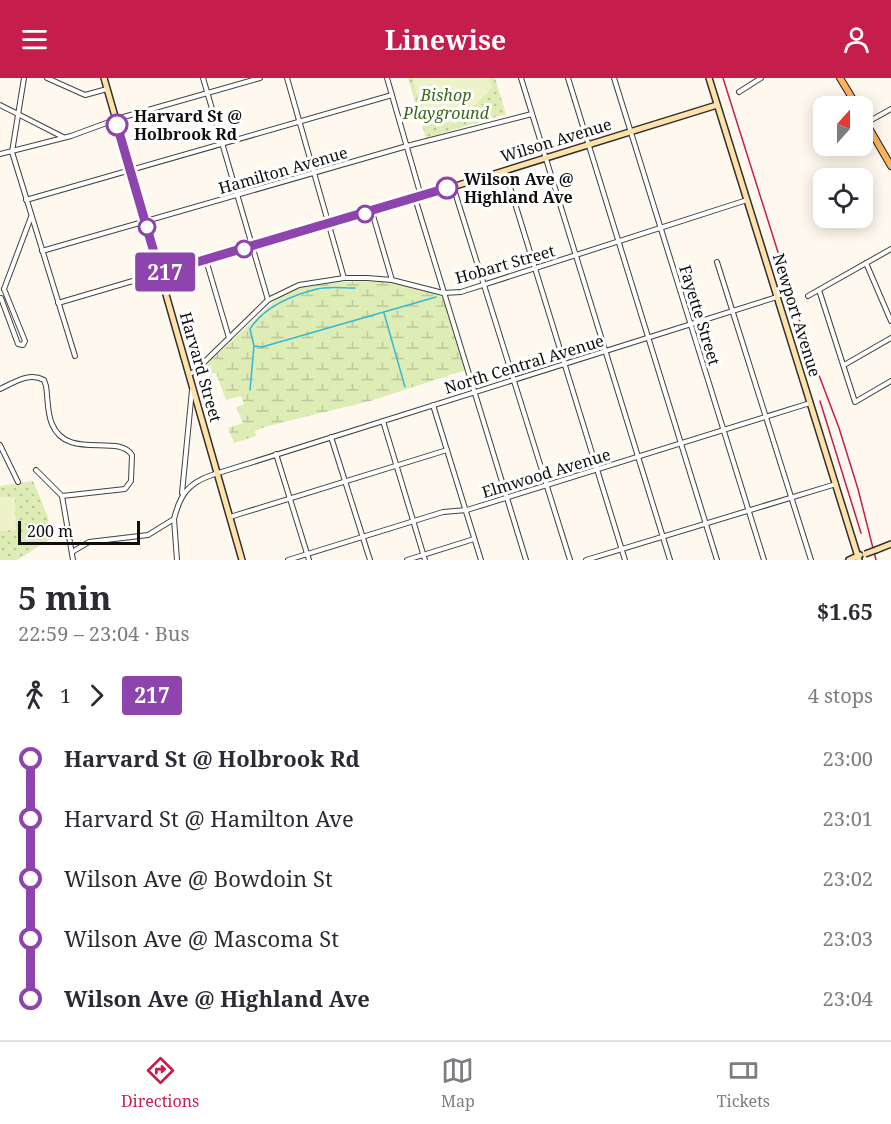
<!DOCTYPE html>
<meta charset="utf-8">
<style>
:root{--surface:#fff;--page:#f7f7f7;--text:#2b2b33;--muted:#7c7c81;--line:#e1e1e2;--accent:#c51e4c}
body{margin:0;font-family:"Noto Serif",serif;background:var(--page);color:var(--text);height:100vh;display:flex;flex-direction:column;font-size:22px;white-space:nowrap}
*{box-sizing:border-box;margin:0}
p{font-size:20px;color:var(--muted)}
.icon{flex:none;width:33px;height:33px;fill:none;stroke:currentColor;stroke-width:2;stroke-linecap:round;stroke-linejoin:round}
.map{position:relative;height:482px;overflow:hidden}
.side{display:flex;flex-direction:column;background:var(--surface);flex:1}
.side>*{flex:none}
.badge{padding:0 12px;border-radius:4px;font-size:21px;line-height:39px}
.needle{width:39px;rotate:21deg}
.fabs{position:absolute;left:813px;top:18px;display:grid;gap:12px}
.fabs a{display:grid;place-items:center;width:60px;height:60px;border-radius:12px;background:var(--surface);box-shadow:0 3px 15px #0003;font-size:30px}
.scale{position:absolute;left:18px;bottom:15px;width:122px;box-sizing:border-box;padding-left:6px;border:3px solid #0e0e0e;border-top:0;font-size:16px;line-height:21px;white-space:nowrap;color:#0e0e0e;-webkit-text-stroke:4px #fff;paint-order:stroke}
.map>.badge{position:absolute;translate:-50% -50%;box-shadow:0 0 0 3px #fff}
.legs{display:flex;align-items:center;gap:9px;height:66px;padding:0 18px;font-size:20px}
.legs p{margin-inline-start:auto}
.head{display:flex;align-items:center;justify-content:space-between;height:102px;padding:0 18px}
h1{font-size:33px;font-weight:700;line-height:45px}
ul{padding:0 18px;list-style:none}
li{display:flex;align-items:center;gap:21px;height:60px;font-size:22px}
li i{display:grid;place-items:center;width:9px;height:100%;margin:0 8px;background:currentColor}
li i::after{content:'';width:15px;height:15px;margin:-8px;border:4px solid;border-radius:50%;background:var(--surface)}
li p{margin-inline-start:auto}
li:first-child i{background:linear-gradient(#0000 50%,currentColor 0)}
li:last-child i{background:linear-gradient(currentColor 50%,#0000 0)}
header{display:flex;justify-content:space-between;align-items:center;height:78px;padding:0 18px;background:var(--accent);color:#fff;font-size:27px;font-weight:700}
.tab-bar{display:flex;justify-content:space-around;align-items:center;height:84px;border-top:2px solid var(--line);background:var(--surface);font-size:16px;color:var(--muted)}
.tab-bar a{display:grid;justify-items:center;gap:3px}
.tab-bar .active{color:var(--accent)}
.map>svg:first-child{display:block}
.wetland{fill:url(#wetland-marsh)}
.park{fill:url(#park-dots)}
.pitch{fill:#edf2c8}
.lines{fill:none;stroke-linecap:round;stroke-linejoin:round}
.stream{stroke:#33b9d4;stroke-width:1.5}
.street-casing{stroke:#414141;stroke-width:6}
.secondary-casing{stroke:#303030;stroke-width:8}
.primary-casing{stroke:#1f1f1f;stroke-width:8}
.street{stroke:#fff;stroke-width:4}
.secondary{stroke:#ffe2a9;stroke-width:5}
.primary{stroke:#ffb35e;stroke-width:6}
.rail{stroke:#c51e4c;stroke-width:1.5}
.secondary-bridge-casing{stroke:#303030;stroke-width:8;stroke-linecap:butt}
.secondary-bridge{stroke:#ffe2a9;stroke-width:5}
.line-1-casing{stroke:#fff;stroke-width:14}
.line-1{stroke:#8e44ad;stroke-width:9}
.stop-1-dot{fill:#fff;stroke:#8e44ad;stroke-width:3}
.labels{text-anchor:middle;stroke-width:6;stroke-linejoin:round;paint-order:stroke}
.park-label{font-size:16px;font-style:italic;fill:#3c691a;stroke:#fff}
.stop-label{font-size:16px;font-weight:bold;fill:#0e0e0e;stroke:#fff;text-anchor:start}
.street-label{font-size:16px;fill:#0e0e0e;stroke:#fff}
</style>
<header><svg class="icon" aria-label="menu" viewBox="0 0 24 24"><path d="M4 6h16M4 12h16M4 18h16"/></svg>Linewise<svg class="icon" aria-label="person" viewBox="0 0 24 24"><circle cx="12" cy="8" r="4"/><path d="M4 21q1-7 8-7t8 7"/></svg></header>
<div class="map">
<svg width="891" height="482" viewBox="0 0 891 482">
<defs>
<pattern id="wetland-marsh" width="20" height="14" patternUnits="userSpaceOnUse" patternTransform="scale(1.5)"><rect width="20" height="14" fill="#deecb6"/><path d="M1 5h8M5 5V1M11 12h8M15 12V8" fill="none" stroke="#bdc99b"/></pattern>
<pattern id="park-dots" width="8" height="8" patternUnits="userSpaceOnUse" patternTransform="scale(1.5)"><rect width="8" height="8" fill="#deecb6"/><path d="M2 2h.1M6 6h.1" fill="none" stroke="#bdc99b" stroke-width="1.8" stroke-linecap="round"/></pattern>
</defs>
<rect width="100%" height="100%" fill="#fff8ee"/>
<path class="wetland" d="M338 204C371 203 415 202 444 220L466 292 370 323 268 348 255 353 256 358 234 365 228 350 243 345 236 329 244 326 241 318 226 322 216 295 211 296 206 286 278 220 297 210Z"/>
<g class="park">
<polygon points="408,0 495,0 506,36 426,60"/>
<polygon points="33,403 48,439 49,462 17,482 0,482 0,408"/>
</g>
<g class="pitch">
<path d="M412 0H488L493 9 456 46C424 44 420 27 412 0Z"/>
<polygon points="0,419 15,419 16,452 0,453"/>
</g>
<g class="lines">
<g class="stream">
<path d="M355 210C343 210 328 208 317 211 293 217 264 229 250 251L254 268 262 269 436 219"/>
<polyline points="384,235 405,309"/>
<polyline points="250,312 254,268"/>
</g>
<defs>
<g id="street">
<polyline points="24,0 12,74 75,278"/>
<polyline points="47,0 85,17 107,11"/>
<polyline points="203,0 268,222"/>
<polyline points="287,0 344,200"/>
<polyline points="387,0 421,118"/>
<polyline points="521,0 670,482"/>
<polyline points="568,0 717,482"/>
<polyline points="614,0 764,482"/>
<polyline points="739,14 761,0"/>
<polyline points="0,27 63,59"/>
<polyline points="866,45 891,31"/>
<polyline points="0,76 71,58 120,40 260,0"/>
<polyline points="505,93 625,482"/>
<polyline points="453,108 570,482"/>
<polyline points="415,120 526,482"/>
<polyline points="26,122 392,17"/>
<polyline points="372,134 392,202"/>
<polyline points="42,173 407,68 532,36"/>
<polyline points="206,182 229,260"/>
<polyline points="717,184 811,482"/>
<polyline points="866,185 891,243"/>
<polyline points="4,211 31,139"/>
<polyline points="819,212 855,324 891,303"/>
<polyline points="808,218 891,171"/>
<polyline points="1,220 18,266 23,267 25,263 4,211"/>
<polyline points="58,225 160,195"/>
<polyline points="844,287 891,260"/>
<polyline points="189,296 194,294 268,222 299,207 344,200 367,200 392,202 443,215 461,214 747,122"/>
<path d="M0 311C15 304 29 294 44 302L46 308C48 320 47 335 52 346 67 383 118 355 132 377L131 403 125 411 62 418 73 482"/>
<polyline points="433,327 481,482"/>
<polyline points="383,343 425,482"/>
<polyline points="331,359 370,482"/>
<polyline points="0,367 18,404"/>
<polyline points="276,376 309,482"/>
<polyline points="36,392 62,418"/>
<polyline points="182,415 192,312"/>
<polyline points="230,439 447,372"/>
<polyline points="174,441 177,482"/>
<path d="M72 474 89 464 148 457 174 441C180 417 188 405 212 397L777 219"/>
<polyline points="288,482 443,434 467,432 810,325"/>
<polyline points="407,482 474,461"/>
<polyline points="586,482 836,406"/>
</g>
<g id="secondary">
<polyline points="104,0 242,482"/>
<polyline points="709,0 859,482"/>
<polyline points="160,195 365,136 717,27"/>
<polyline points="876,472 891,466"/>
<polyline points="849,482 860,477"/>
</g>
<g id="primary">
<polyline points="840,0 857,28"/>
<polyline points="862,38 891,88"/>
</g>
</defs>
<use href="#street" class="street-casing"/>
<use href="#secondary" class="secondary-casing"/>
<use href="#primary" class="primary-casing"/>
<use href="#street" class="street"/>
<use href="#secondary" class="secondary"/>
<use href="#primary" class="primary"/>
<g class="rail">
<polyline points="723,0 806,263 839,350 858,411 876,482"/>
<polyline points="820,323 861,455"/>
</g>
<defs>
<polyline id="secondary-bridge" points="865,476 876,472"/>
</defs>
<use href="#secondary-bridge" class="secondary-bridge-casing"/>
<use href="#secondary-bridge" class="secondary-bridge"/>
</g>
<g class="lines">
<defs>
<polyline id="line-1" points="117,47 160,195 447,110"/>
</defs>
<use href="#line-1" class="line-1-casing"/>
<use href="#line-1" class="line-1"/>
</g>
<g class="stop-1-dot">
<circle cx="117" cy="47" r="10"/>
<circle cx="447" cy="110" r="10"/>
<circle cx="365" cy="136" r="8"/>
<circle cx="147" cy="149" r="8"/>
<circle cx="244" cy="171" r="8"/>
</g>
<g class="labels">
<g class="park-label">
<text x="446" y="23">Bishop<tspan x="446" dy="18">Playground</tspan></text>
</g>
<g class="stop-label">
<text x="134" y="44">Harvard St @<tspan x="134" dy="18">Holbrook Rd</tspan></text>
<text x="464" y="107">Wilson Ave @<tspan x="464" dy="18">Highland Ave</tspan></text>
</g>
<g class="street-label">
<text transform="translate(556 62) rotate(-17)" y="6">Wilson Avenue</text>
<text transform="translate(283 92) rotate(-16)" y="6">Hamilton Avenue</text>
<text transform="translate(505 186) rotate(-16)" y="6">Hobart Street</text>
<text transform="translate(700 237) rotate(73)" y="6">Fayette Street</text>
<text transform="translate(797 237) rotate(73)" y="6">Newport Avenue</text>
<text transform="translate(524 286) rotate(-17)" y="6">North Central Avenue</text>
<text transform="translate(201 289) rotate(74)" y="6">Harvard Street</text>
<text transform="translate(546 395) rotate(-17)" y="6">Elmwood Avenue</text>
</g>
</g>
</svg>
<div class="fabs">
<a><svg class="needle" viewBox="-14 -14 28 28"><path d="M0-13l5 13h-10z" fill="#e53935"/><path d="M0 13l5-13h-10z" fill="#7c7c81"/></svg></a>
<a><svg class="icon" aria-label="locate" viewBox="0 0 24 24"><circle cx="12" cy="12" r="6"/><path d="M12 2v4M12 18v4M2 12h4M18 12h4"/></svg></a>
</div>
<div class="scale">200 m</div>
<b class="badge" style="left:165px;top:194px;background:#8e44ad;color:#fff">217</b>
</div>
<section class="side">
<div class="head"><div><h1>5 min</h1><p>22:59 – 23:04 · Bus</p></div><b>$1.65</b></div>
<div class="legs"><svg class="icon" aria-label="walk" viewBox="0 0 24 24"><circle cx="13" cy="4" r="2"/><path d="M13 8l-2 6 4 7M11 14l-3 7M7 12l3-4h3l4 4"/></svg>1<svg class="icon" aria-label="forward" viewBox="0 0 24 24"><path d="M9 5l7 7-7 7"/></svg><b class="badge" style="background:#8e44ad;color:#fff">217</b><p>4 stops</p></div>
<ul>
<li><i style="color:#8e44ad"></i><b>Harvard St @ Holbrook Rd</b><p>23:00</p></li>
<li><i style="color:#8e44ad"></i><span>Harvard St @ Hamilton Ave</span><p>23:01</p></li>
<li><i style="color:#8e44ad"></i><span>Wilson Ave @ Bowdoin St</span><p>23:02</p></li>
<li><i style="color:#8e44ad"></i><span>Wilson Ave @ Mascoma St</span><p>23:03</p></li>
<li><i style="color:#8e44ad"></i><b>Wilson Ave @ Highland Ave</b><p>23:04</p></li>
</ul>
</section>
<nav class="tab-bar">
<a class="active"><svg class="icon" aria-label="directions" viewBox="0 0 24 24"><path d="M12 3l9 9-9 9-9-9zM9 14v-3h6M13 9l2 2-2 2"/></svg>Directions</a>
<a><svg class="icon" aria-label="map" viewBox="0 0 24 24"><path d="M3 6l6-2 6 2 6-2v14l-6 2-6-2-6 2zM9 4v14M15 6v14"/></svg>Map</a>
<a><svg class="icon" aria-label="tickets" viewBox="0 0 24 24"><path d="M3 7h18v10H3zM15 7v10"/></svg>Tickets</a>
</nav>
